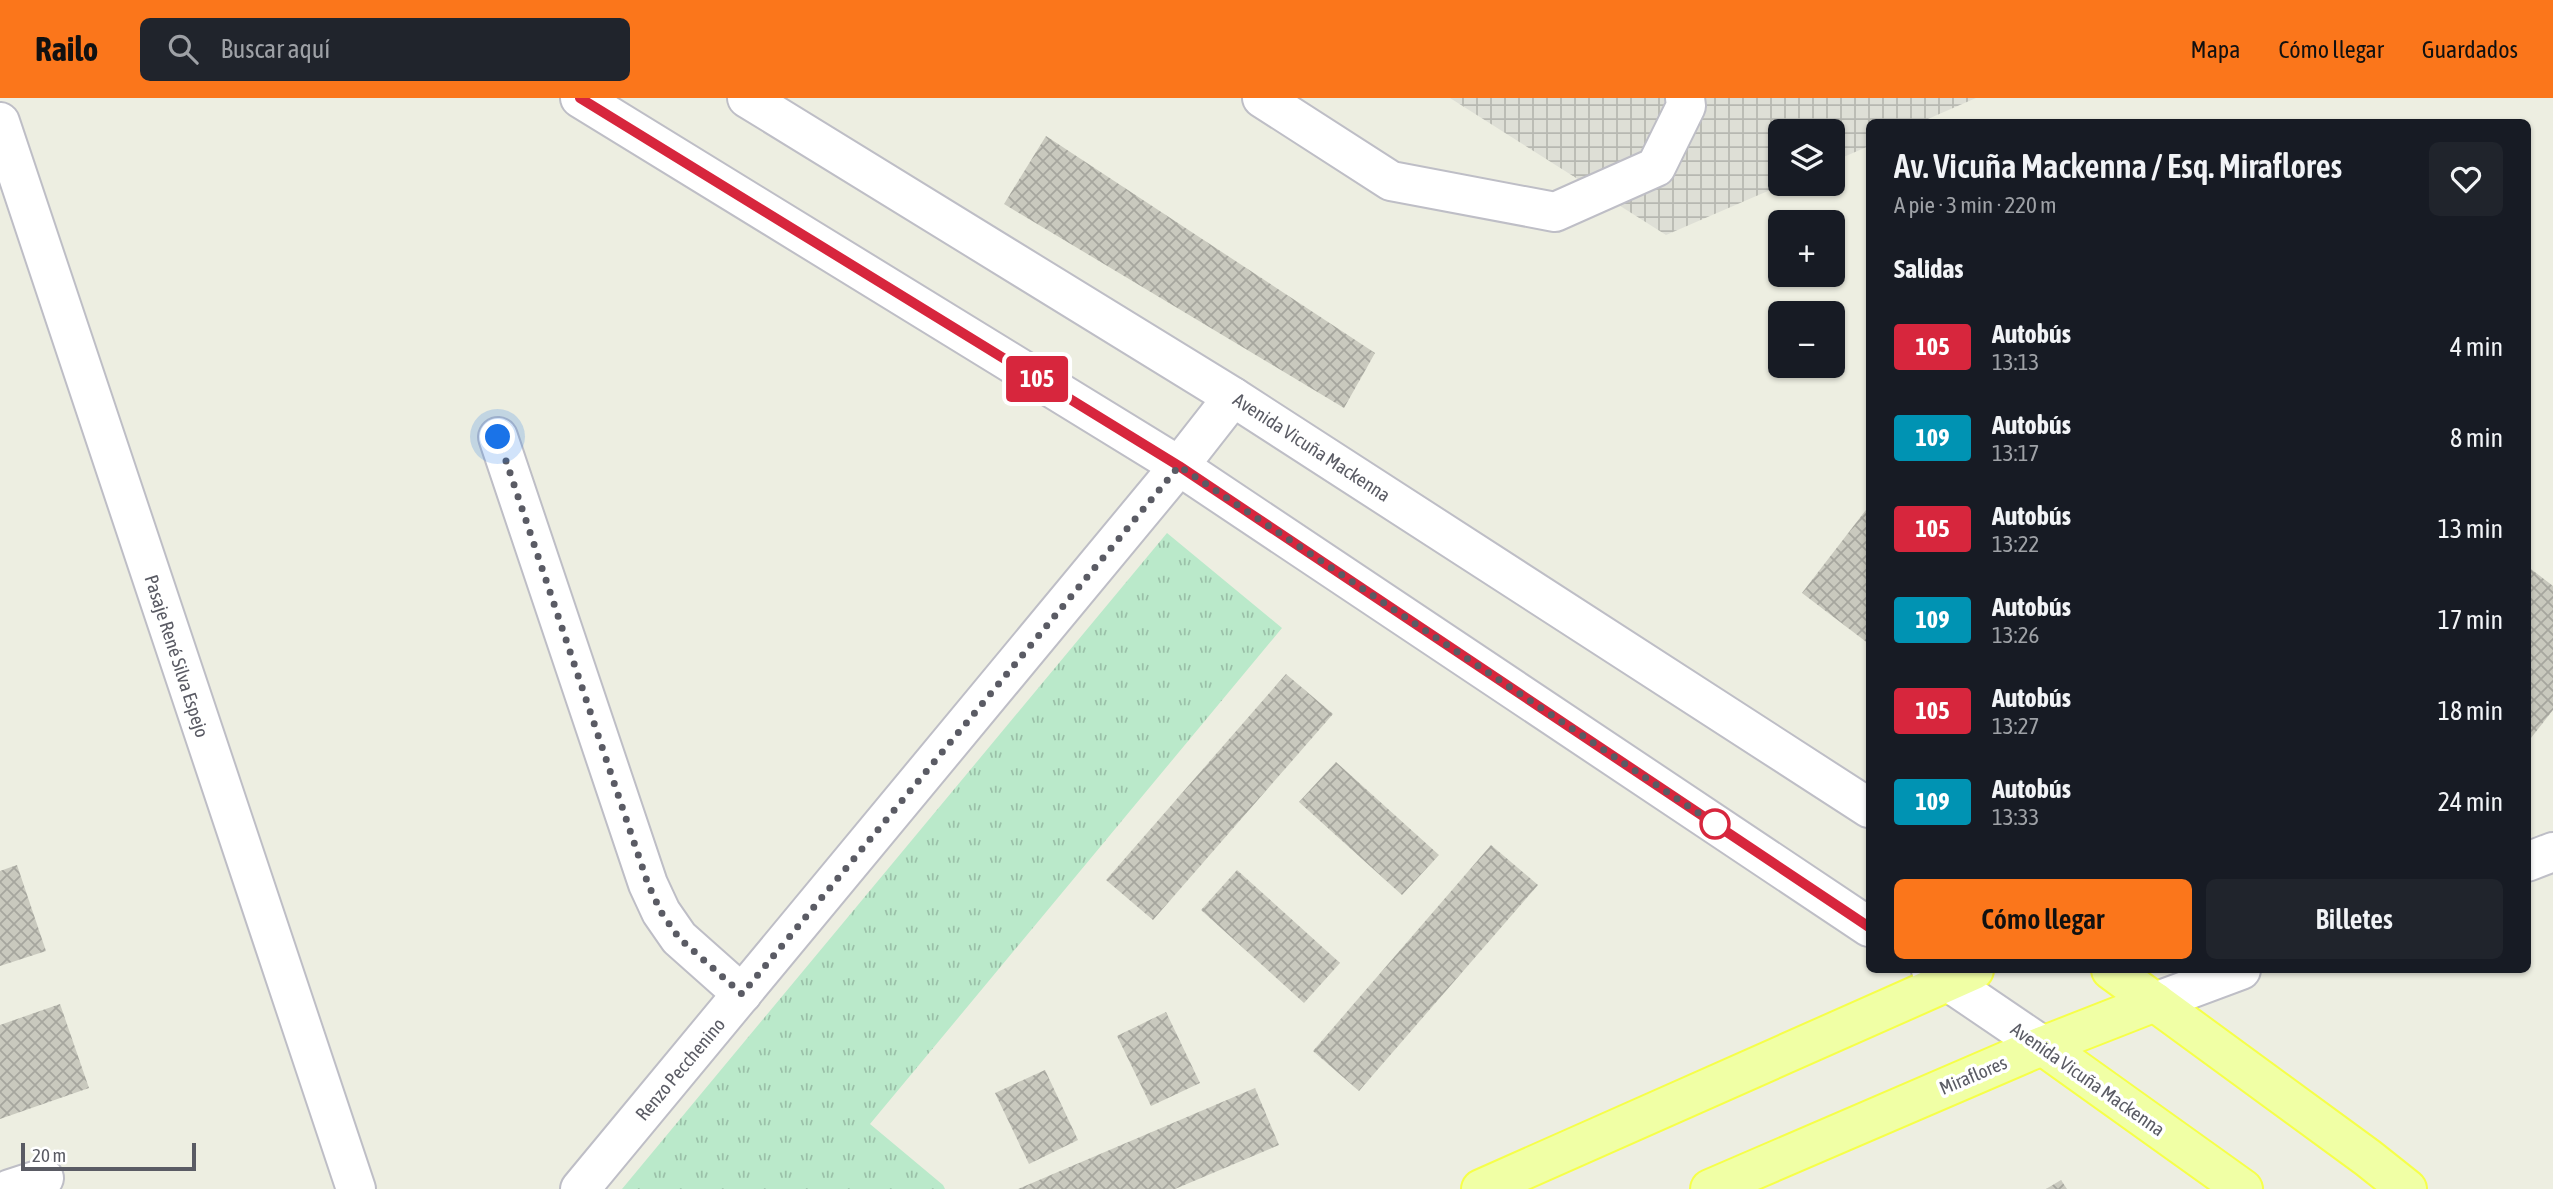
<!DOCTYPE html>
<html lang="es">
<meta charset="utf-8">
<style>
:root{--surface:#171b24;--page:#20242c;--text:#f1f3f6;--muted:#9ea1a6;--accent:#fb761b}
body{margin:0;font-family:"Asap Condensed",sans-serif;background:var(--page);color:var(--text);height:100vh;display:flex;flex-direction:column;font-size:26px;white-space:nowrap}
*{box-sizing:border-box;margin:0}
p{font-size:23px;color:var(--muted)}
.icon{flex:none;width:38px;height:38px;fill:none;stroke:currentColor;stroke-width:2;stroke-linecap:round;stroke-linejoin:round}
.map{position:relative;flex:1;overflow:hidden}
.sheet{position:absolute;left:1866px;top:21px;width:665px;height:854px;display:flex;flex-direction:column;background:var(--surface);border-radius:10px;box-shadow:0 2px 5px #0004}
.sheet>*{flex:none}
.badge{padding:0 14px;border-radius:5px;font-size:24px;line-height:46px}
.tools{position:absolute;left:1768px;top:21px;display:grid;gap:14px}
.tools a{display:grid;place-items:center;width:77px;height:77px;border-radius:10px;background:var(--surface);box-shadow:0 2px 5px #0004;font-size:35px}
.scale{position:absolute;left:21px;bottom:18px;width:175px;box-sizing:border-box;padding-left:7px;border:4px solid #5a5b64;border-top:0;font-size:19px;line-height:24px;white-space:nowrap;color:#5a5b64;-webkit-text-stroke:5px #fff;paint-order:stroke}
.you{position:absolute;width:35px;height:35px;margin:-18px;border:5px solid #fff;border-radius:50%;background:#1a73e8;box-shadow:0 0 0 10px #1a73e833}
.map>.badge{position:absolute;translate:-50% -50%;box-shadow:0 0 0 4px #fff}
h2{padding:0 28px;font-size:26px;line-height:63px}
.round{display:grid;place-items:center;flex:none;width:74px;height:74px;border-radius:10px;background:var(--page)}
.headline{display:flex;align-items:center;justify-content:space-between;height:119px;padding:0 28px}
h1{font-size:33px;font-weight:600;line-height:52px}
.action{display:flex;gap:14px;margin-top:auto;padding:14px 28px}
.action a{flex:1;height:80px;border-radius:10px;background:var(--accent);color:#111;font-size:28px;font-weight:600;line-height:80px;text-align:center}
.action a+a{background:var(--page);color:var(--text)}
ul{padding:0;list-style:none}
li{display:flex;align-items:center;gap:21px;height:91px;padding:0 28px}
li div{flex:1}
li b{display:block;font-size:26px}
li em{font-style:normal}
li .badge{min-width:77px;font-weight:700;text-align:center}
header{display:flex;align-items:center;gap:42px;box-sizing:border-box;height:98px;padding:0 35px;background:var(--accent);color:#111}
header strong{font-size:33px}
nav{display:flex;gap:38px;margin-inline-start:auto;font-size:24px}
.search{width:490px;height:63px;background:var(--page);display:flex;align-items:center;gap:18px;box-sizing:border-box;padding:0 24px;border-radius:10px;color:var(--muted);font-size:26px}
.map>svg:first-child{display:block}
.industrial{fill:url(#industrial-grid)}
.grass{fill:url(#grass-tufts)}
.building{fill:url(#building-cross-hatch)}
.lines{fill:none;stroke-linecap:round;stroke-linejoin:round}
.minor-casing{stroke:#bebec6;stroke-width:42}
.major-casing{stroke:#f6ff49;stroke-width:42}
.minor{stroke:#fff;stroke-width:38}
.major{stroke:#f0ffa5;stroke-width:38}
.line-casing{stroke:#fff;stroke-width:16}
.line{stroke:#d7263d;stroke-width:10}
.walk{stroke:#5a5b64;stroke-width:7;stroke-dasharray:0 12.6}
.stop-dot{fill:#fff;stroke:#d7263d;stroke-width:3.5}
.labels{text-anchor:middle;stroke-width:7;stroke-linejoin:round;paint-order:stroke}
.street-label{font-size:19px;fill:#5a5b64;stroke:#fff}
</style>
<header>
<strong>Railo</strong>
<div class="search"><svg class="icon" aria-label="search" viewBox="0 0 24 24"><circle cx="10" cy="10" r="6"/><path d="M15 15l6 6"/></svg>Buscar aquí</div>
<nav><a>Mapa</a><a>Cómo llegar</a><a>Guardados</a></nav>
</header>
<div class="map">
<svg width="2553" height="1091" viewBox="0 0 2553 1091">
<defs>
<pattern id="industrial-grid" width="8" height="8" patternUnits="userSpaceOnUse" patternTransform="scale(1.75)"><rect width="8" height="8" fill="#dedfd6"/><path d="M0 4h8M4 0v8" fill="none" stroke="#b7b8b1"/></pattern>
<pattern id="grass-tufts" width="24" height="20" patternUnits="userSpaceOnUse" patternTransform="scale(1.75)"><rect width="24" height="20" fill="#bae9ca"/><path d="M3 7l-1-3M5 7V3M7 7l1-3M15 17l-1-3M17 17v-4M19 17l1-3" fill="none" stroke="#9ac0a8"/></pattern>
<pattern id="building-cross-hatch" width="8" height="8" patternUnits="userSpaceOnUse" patternTransform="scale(1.75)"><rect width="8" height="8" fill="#c9c9be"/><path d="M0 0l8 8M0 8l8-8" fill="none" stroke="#a6a69e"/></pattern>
</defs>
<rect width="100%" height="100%" fill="#edeee1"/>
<polygon class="industrial" points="1450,0 1976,0 1921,24 1869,24 1869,48 1832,64 1832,33 1780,33 1780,86 1784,86 1666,137"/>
<polygon class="grass" points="1167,435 1282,530 870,1026 943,1087 945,1091 622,1091"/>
<g class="building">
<polygon points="1046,38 1375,255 1344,310 1004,106"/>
<polygon points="1869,408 1869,546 1802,495"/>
<polygon points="2527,468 2553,488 2553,612 2527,645"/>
<polygon points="1286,576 1333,616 1153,822 1106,782"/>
<polygon points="1336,664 1439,757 1402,797 1299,704"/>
<polygon points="1491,747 1538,787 1359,993 1313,953"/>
<polygon points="17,767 46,853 0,868 0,773"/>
<polygon points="1237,772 1340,865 1304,905 1201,812"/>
<polygon points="60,906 89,990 0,1021 0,927"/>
<polygon points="1166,914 1200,985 1151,1008 1117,938"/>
<polygon points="1045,972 1078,1042 1029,1066 995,995"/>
<polygon points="1255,990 1279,1047 1175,1091 1018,1091"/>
<polygon points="2061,1082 2067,1091 2046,1091"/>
</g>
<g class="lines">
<defs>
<g id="minor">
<polyline points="580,0 1179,368 1869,829"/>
<polyline points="747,0 1233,299 1869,710"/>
<polyline points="1262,0 1391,83 1555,114 1656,69 1686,8 1685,0"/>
<polyline points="0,24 356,1091"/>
<polyline points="498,339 648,786 661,814 679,840 742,896"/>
<polyline points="2527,764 2553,754"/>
<polyline points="1931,872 2043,948"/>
<polyline points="2155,904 2241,872"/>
<polyline points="10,1091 44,1080"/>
<polyline points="580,1091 1179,368 1233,299"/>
</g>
<g id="major">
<polyline points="2111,872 2368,1060 2407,1091"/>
<polyline points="2043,948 2243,1091"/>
<polyline points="1481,1091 1974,872"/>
<polyline points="1710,1091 2030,953 2155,904"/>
</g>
</defs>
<use href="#minor" class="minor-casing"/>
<use href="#major" class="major-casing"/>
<use href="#minor" class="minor"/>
<use href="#major" class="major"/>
</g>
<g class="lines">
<defs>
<polyline id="line" points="580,0 1179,368 1869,829"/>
</defs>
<use href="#line" class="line-casing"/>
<use href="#line" class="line"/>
<polyline class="walk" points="498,339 648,786 661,814 679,840 742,896 1179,368 1715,726"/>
</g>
<circle class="stop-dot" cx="1715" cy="726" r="14"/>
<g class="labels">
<g class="street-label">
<text transform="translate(1312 349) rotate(33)" y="7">Avenida Vicuña Mackenna</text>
<text transform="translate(177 558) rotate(72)" y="7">Pasaje René Silva Espejo</text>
<text transform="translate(680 971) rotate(-50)" y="7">Renzo Pecchenino</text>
<text transform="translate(1973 977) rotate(-23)" y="7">Miraflores</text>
<text transform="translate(2088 981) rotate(35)" y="7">Avenida Vicuña Mackenna</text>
</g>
</g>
</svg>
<div class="tools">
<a><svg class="icon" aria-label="layers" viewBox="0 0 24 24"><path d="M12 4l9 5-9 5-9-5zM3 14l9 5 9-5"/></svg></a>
<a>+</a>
<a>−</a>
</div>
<div class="scale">20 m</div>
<div class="you" style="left:498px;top:339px"></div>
<b class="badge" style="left:1037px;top:281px;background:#d7263d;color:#fff">105</b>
<section class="sheet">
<div class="headline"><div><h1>Av. Vicuña Mackenna / Esq. Miraflores</h1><p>A pie · 3 min · 220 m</p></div><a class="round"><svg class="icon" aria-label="heart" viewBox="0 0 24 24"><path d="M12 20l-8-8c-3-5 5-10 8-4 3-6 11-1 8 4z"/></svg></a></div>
<h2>Salidas</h2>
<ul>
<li><span class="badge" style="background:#d7263d;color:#fff">105</span><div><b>Autobús</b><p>13:13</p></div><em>4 min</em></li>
<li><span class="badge" style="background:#0093b3;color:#fff">109</span><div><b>Autobús</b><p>13:17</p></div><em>8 min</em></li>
<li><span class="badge" style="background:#d7263d;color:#fff">105</span><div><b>Autobús</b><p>13:22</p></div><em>13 min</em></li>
<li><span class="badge" style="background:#0093b3;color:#fff">109</span><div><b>Autobús</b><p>13:26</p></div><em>17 min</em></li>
<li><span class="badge" style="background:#d7263d;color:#fff">105</span><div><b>Autobús</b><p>13:27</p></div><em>18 min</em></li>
<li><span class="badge" style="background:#0093b3;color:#fff">109</span><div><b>Autobús</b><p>13:33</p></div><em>24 min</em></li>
</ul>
<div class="action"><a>Cómo llegar</a><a>Billetes</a></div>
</section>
</div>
